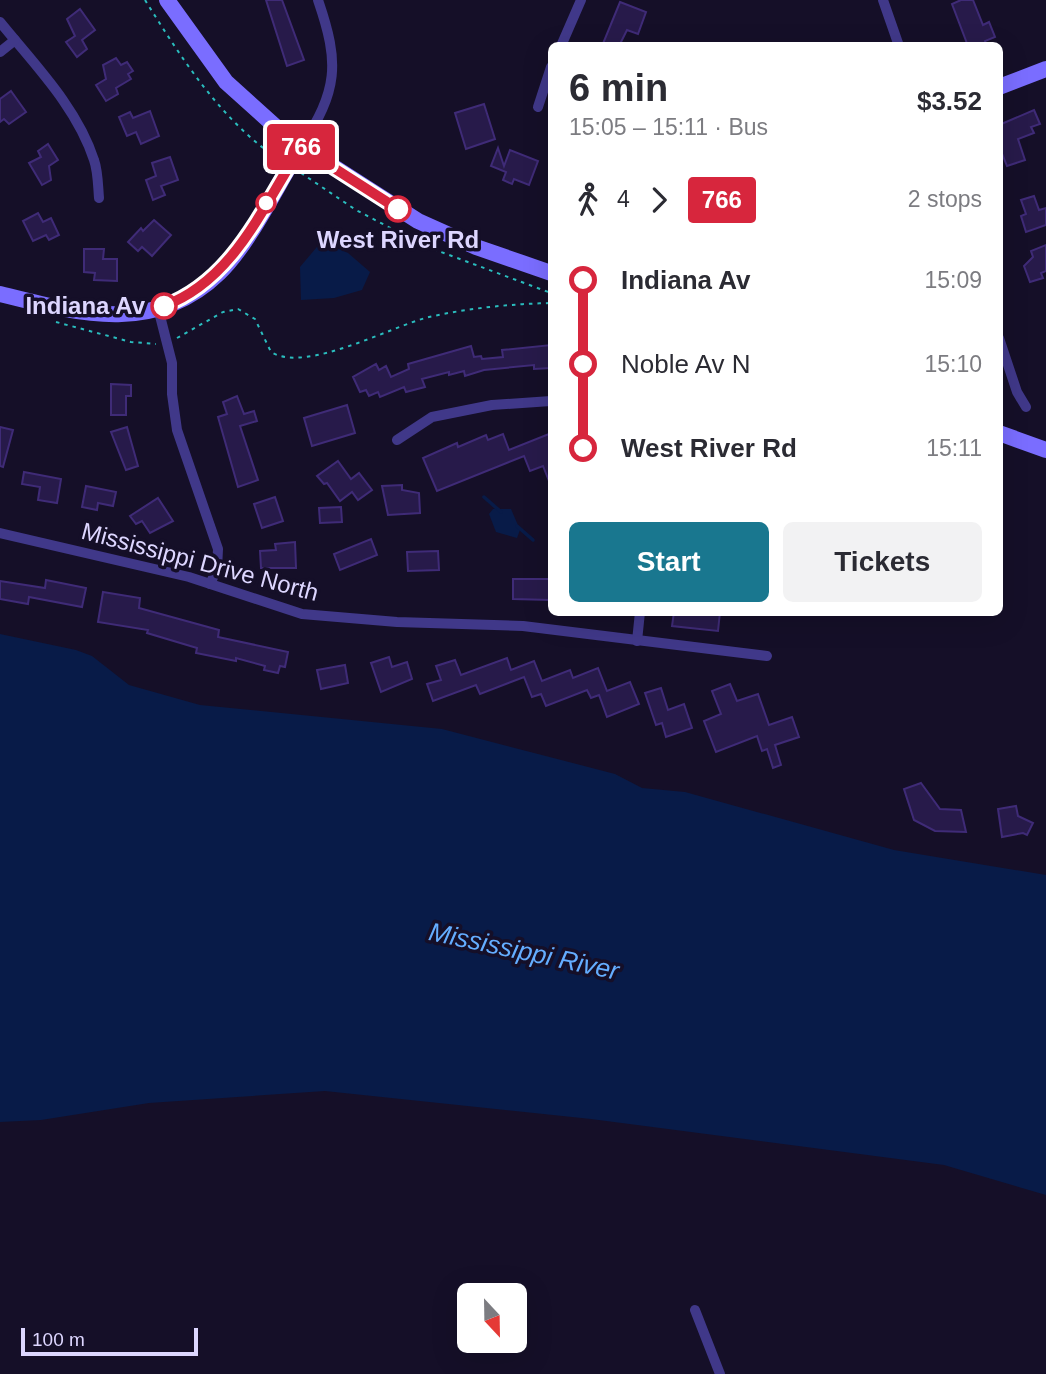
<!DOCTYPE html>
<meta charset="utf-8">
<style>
:root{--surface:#fff;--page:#f2f2f3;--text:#2b2b33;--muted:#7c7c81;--accent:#19778f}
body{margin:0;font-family:Arial,sans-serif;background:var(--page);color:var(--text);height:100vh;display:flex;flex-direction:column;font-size:26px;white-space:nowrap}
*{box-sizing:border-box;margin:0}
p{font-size:23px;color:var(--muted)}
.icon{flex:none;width:38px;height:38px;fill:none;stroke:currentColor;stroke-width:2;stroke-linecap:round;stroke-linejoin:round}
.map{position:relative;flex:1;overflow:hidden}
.drawer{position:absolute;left:548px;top:42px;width:455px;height:574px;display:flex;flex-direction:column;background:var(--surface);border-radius:10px;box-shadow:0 7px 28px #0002}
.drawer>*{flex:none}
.badge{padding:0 14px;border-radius:5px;font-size:24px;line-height:46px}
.needle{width:46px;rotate:158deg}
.tools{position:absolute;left:457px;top:1283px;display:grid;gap:14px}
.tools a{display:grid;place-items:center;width:70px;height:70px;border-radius:10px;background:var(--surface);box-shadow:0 7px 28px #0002;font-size:35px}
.scale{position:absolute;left:21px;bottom:18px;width:177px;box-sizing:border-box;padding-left:7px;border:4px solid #ddd6ff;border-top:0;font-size:19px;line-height:24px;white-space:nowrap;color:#ddd6ff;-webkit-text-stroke:5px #150f28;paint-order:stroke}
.map>.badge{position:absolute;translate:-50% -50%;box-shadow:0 0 0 4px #fff}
.legs{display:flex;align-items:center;gap:10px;height:77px;padding:0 21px;font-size:23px}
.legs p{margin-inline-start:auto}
.summary{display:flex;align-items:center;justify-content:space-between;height:119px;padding:0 21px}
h1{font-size:38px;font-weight:800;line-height:52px}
.button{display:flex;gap:14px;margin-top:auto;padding:14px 21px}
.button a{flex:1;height:80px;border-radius:10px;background:var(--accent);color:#fff;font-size:28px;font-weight:800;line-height:80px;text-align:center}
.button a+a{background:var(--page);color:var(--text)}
ul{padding:0 21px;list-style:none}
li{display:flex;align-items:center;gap:24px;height:84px;font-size:26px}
li i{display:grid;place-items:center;width:10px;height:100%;margin:0 9px;background:currentColor}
li i::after{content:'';width:18px;height:18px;margin:-9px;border:5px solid;border-radius:50%;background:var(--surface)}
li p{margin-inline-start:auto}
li:first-child i{background:linear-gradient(#0000 50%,currentColor 0)}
li:last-child i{background:linear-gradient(currentColor 50%,#0000 0)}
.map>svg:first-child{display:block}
.water{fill:#081b48}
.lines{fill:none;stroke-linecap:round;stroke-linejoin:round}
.stream{stroke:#081b48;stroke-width:3.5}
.building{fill:#271a4a;stroke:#3f2b77;stroke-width:2}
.path{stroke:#2abdbe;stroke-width:2;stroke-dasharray:3.5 5;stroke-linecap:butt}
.street{stroke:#403889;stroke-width:10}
.secondary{stroke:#7a6dff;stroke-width:16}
.line-1-casing{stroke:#fff;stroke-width:16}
.line-1{stroke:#d7263d;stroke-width:10}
.stop-1-dot{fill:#fff;stroke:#d7263d;stroke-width:3.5}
.labels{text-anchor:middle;stroke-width:7;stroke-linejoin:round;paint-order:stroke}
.stop-label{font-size:24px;font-weight:bold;fill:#ddd6ff;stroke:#150f28}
.street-label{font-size:24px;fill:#ddd6ff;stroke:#150f28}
.water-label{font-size:26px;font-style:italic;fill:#64adff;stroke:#150f28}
</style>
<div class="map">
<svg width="1046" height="1374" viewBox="0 0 1046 1374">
<rect width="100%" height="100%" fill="#150f28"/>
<g class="water">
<polygon points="322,241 348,253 370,272 362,290 334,298 301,300 300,267"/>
<polygon points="493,509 511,509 520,530 517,538 496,532 489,514"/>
<polygon points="0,634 76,650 92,656 129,685 200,705 442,729 615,774 642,788 685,792 894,850 1046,875 1046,1195 944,1165 591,1119 325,1091 149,1103 41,1120 0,1122"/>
</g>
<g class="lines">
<g class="stream">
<polyline points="484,497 501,512"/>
<polyline points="517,526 533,540"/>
</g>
</g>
<g class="building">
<polygon points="266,0 282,0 304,60 287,66"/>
<polygon points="961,0 973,0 983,25 989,22 995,37 985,41 986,46 968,46 952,4"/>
<polygon points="620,2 646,12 638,34 627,30 619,46 602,46"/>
<polygon points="80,9 95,30 82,40 87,49 77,57 66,42 75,36 67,19"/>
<polygon points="116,58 121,65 127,62 133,71 128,74 131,79 116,88 118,94 106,101 96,85 106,79 103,65"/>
<polygon points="11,91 26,112 9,124 4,119 0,122 0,99"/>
<polygon points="484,104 495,139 466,149 455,113"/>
<polygon points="1034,110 1040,124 1031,127 1034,133 1018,139 1025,160 1007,166 999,146 999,125"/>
<polygon points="150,111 159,136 141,144 136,132 127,136 119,117 130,112 133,118"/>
<polygon points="48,144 58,160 49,166 51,180 42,185 29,163 41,157 38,151"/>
<polygon points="498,148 504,166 510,150 538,161 529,185 514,179 512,184 503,180 506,172 491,166"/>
<polygon points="170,157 178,180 161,186 165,195 153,200 146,180 156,176 152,163"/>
<polygon points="1034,196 1039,210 1046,208 1046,225 1026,232 1021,216 1026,214 1021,200"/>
<polygon points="38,213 43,222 51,218 59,235 49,240 46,235 33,241 23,221"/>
<polygon points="154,220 171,235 152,256 142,247 138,251 128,242 141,228 143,231"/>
<polygon points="1046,245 1046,271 1041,273 1043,278 1030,282 1024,266 1033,257 1031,251"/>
<polygon points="84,249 104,249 103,259 117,259 117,281 94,280 95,273 84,272"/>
<polygon points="551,345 551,368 534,369 534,365 484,370 465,376 464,371 449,375 449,372 422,379 425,387 406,392 404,387 380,397 378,392 369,396 366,390 360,392 353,377 376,364 379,370 386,366 391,377 409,369 408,364 471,346 474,357 481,356 482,359 503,357 502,350"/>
<polygon points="111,384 131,385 131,396 126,396 126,415 111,415"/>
<polygon points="237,396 244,414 254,411 257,421 240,426 258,480 238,487 218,417 227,414 223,402"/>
<polygon points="347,405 355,433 312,446 304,418"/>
<polygon points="0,427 13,430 3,467 0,466"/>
<polygon points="127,427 138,466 126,470 111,432"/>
<polygon points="503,434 509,450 549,434 551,486 543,466 530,471 524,456 437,491 423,458 457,443 458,447 486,435 488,440"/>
<polygon points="338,461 351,479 359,473 372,490 358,500 352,492 340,501 327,483 324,484 317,476"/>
<polygon points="24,472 61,479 57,503 38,500 40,487 22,484"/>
<polygon points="402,485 402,490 419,493 420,513 388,515 382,486"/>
<polygon points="86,486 116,492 113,506 98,503 97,510 82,507"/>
<polygon points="275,497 283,521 262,528 254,504"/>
<polygon points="158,498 173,521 150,533 142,521 136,524 130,516"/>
<polygon points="341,507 342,522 320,523 319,508"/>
<polygon points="371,539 377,555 340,570 334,554"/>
<polygon points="295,542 296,568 261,568 260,551 276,550 275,544"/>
<polygon points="438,551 439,570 408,571 407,552"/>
<polygon points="513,579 551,579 551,600 513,599"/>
<polygon points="46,580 86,588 82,607 29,597 28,604 0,599 0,581 45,588"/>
<polygon points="103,592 140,598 139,608 219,630 218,637 288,652 285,667 280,666 278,673 264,670 265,666 236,658 236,661 196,653 197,648 147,633 148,630 98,622"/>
<polygon points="674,612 720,612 718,631 672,626"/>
<polygon points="389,657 392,667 407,662 412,679 381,692 371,663"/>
<polygon points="507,658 511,670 534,661 542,681 570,670 573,678 598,668 607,691 630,682 639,704 607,717 599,695 591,698 587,690 546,706 541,694 532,697 524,677 480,694 476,685 433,701 427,684 441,680 436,666 455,660 461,675"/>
<polygon points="345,665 348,683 321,689 317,670"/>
<polygon points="730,684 737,701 758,694 769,725 792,717 799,737 775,745 781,765 773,768 767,749 762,751 757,736 716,752 704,721 721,714 712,691"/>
<polygon points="661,688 668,710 684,704 692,728 666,737 662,723 656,725 645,693"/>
<polygon points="921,783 940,809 961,810 966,832 935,831 914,820 904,789"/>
<polygon points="1016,806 1018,816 1033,823 1027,835 1023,833 1002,837 998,809"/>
</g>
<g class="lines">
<g class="path">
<path d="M145 0C182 59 220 119 278 159"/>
<polyline points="301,173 356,210 425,246 551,293"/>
<polyline points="56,322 131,342 156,344"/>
<path d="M177 338 223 312 238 309 255 319 271 352C305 374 392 326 429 317 469 308 510 304 551 303"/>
</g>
<g class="street">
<polyline points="883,0 899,46"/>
<path d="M0 22C34 64 77 107 94 160 98 171 98 186 99 198"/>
<polyline points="561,46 581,0"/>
<polyline points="0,52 15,40"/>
<polyline points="538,107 551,67"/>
<path d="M301 147C338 90 340 64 318 0"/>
<polyline points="158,308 172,363 172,394 177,430 218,549 217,569 210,584"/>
<polyline points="999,338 1017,392 1026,407"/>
<polyline points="397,440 432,417 492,405 551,401"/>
<polyline points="0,533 189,577 302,614 397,622 523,626 767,656"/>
<polyline points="637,641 640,612"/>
<polyline points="695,1310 720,1374"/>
</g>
<g class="secondary">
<polyline points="167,0 226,82 287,137 418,221 476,247 551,273"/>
<polyline points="999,87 1046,69"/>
<path d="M0 294C76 313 154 336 219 273 250 243 277 185 301 147"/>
<polyline points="999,433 1046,450"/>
</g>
</g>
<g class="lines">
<defs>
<path id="line-1" d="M164 306C234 280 263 206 301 147L398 209"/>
</defs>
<use href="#line-1" class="line-1-casing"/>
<use href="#line-1" class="line-1"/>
</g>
<g class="stop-1-dot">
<circle cx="266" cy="203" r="9"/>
<circle cx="398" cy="209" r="12"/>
<circle cx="164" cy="306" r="12"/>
</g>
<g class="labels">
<g class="stop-label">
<text x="398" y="248">West River Rd</text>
<text x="145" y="314" text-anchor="end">Indiana Av</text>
</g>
<g class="street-label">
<text transform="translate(200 562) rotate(15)" y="8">Mississippi Drive North</text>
</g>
<g class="water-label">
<text transform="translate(524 951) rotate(12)" y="9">Mississippi River</text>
</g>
</g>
</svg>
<div class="tools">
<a><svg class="needle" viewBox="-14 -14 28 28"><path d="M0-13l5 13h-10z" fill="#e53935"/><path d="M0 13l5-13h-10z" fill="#7c7c81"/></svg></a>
</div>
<div class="scale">100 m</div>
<b class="badge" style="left:301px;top:147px;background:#d7263d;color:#fff">766</b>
<section class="drawer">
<div class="summary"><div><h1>6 min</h1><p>15:05 – 15:11 · Bus</p></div><b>$3.52</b></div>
<div class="legs"><svg class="icon" aria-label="walk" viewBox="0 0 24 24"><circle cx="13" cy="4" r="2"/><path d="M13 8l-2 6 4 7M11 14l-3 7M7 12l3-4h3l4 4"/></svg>4<svg class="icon" aria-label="forward" viewBox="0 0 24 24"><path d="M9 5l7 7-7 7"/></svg><b class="badge" style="background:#d7263d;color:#fff">766</b><p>2 stops</p></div>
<ul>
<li><i style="color:#d7263d"></i><b>Indiana Av</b><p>15:09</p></li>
<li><i style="color:#d7263d"></i><span>Noble Av N</span><p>15:10</p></li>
<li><i style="color:#d7263d"></i><b>West River Rd</b><p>15:11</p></li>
</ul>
<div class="button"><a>Start</a><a>Tickets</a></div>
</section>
</div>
